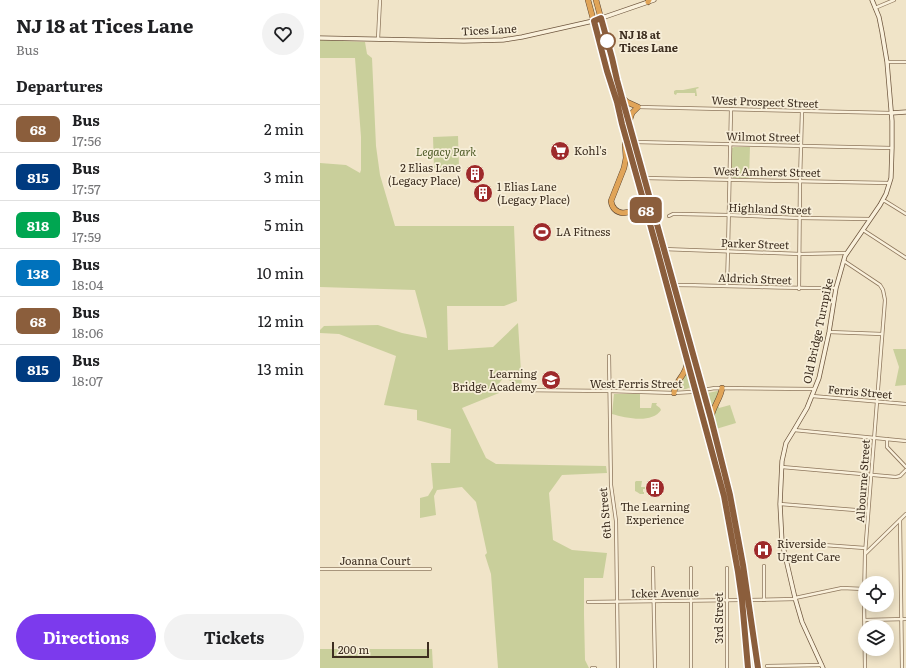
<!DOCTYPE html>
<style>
:root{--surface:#fff;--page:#f2f2f2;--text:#202124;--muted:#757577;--line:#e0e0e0;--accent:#7c3aed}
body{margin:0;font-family:Literata,serif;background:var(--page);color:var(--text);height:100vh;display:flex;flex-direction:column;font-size:15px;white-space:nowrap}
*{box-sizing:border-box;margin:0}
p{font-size:13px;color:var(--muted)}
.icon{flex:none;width:22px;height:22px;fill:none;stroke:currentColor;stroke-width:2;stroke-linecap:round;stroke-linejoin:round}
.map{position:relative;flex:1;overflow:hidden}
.side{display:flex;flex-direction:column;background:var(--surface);width:320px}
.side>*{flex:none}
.badge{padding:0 8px;border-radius:6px;font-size:14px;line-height:26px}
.fabs{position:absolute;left:538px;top:576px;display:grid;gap:8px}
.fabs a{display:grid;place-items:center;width:36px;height:36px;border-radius:50%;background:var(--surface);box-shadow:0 2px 10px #0003;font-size:20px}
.scale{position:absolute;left:12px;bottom:10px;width:97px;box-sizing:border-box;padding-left:4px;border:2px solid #3d2e20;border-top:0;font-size:11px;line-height:14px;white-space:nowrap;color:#3d2e20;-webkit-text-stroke:3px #f7eed8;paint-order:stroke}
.map>.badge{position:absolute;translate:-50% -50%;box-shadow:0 0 0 2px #fff}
h2{padding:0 16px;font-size:15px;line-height:36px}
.round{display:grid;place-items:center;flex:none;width:42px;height:42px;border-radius:21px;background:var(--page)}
.head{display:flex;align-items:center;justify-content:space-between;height:68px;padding:0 16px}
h1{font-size:19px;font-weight:700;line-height:30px}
.action{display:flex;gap:8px;margin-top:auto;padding:8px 16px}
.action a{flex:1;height:46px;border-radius:24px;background:var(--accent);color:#fff;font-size:16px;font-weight:700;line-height:46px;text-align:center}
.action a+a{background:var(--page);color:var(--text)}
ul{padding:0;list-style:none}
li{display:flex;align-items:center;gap:12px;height:48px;padding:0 16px;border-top:1px solid var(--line)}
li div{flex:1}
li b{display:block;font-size:15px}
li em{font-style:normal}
li .badge{min-width:44px;font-weight:700;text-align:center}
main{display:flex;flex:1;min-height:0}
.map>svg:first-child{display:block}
.green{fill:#c9cf9b}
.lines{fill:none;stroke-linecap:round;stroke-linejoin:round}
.street-casing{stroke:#8d765c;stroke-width:4}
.secondary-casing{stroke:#6f573f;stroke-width:5}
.highway-casing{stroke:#5b4430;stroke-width:6}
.street{stroke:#faf1dc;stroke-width:2.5}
.secondary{stroke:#faf1dc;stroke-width:3.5}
.highway{stroke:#e0a458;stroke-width:5}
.line-casing{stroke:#fff;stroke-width:9}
.line{stroke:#8b5e3c;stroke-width:6}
.stop-dot{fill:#fff;stroke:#8b5e3c;stroke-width:2}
.labels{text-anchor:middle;stroke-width:3.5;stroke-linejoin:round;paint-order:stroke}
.street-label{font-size:11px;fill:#3d2e20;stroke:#f7eed8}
.stop-label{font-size:11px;font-weight:bold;fill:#3d2e20;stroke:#f7eed8;text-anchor:start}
.poi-label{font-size:11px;fill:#3d2e20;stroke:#f7eed8;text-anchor:start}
.park-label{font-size:11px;font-style:italic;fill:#4d5a26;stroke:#f7eed8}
</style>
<main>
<section class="side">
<div class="head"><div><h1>NJ 18 at Tices Lane</h1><p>Bus</p></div><a class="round"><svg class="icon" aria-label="heart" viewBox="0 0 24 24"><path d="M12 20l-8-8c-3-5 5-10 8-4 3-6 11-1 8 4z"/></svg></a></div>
<h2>Departures</h2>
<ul>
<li><span class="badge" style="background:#8b5e3c;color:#fff">68</span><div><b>Bus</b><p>17:56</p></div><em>2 min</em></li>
<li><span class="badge" style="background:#003b80;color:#fff">815</span><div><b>Bus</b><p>17:57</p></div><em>3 min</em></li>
<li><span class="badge" style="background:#00a651;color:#fff">818</span><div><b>Bus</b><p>17:59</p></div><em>5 min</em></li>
<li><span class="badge" style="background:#0072bc;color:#fff">138</span><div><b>Bus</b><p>18:04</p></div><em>10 min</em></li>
<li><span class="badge" style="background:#8b5e3c;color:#fff">68</span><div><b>Bus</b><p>18:06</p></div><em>12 min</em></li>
<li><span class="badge" style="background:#003b80;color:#fff">815</span><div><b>Bus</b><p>18:07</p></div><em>13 min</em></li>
</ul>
<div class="action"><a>Directions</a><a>Tickets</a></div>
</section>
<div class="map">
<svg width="586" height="668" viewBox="0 0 586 668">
<rect width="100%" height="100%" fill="#f0e4c8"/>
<g class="green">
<polygon points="0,40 45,42 47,54 52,58 56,146 60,175 75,226 194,226 197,301 184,306 127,306 128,350 173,347 198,323 202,388 184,377 177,386 179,393 142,408 166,458 176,464 286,466 287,473 242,475 229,493 233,540 252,550 287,553 283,578 264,578 264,615 265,660 269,668 178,668 171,574 165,555 167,553 156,502 142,487 117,490 114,496 116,515 100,518 100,498 108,496 113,488 111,463 130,463 131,429 97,420 97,410 64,405 76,356 19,334 0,333 0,330 4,326 58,325 82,333 107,338 106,331 95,290 0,287 0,163 26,165 40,173 41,170 41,137 35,58 0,58"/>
<polygon points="378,87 379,88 376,89 377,96 375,96 375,93 357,93 356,95 354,94 354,91 356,90 363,90"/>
<polygon points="138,136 139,167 114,168 113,137"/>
<polygon points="414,147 430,147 429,178 413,178 411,176 412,148"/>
<polygon points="573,349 586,349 586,385 575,386 579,367"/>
<polygon points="366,373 367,373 371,387 366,389 357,390 356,386"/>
<polygon points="397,391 399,391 399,394 391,408 386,394 388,394 388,393"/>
<path d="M294 394H320V408H331L332 403H337L336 405 340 408 341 410C332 424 306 418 292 414Z"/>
<polygon points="398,405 399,408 410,405 416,423 396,429 393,415"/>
<polygon points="316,481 322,481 321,487 325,487 325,489 323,489 323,492 324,492 324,494 320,494 317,492 315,491 315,482"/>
<polygon points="0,649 112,649 113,668 0,668"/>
</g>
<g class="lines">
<defs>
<g id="street">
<polyline points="555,8 574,0"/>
<polyline points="58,39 60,0"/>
<polyline points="567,62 586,62"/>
<polyline points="318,107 571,113"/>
<polyline points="315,142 572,148"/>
<polyline points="324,178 569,183"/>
<polyline points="563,201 565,201 586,214"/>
<polyline points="349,216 353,214 361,214 408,215 480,218 550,219"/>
<polyline points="543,230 586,258"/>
<polyline points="343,249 480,254 527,253"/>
<polyline points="524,261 560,285 563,290 565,300 545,554 544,600 545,668"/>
<path d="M353 285C407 285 462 289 516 288"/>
<polyline points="407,285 408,251 411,109"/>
<polyline points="479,289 480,181 482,111"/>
<polyline points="509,332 562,334"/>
<polyline points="289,356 291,485 296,521 298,668"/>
<polyline points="185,386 196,390 289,391 354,393 371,392 395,388 494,389"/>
<polyline points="492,396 586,404"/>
<polyline points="474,430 586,441"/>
<polyline points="567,439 567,447 586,467"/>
<polyline points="462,467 576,477 580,476 586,470"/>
<polyline points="460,504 548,511"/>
<polyline points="580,520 582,668"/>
<polyline points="462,542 545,548"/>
<polyline points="546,553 586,514"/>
<polyline points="444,566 444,600"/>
<polyline points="333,568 335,668"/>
<polyline points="371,568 371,668"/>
<polyline points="407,568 407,668"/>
<polyline points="0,569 110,569"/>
<polyline points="475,598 522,588 544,589"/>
<polyline points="428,600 476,599"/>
<polyline points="268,602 421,600"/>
<polyline points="545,620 586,619"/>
<polyline points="447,666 502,665"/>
<polyline points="272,668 275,668"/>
</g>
<g id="secondary">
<polyline points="0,38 144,41 183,40 202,37 273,21 334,0"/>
<polyline points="571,113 586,112"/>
<polyline points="503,668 482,622 475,598 462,542 460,504 462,461 466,443 474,430 487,408 499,378 509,332 516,288 525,256 560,205 566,194 571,178 572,148 572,121 567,62 562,32 559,17 552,0"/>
</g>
<g id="highway">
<polyline points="268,0 287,71 297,101 302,124 338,251 404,496 418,571 422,600 428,668"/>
<polyline points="276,0 343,249 391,419 411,499 423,565 438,668"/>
<polyline points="328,2 329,0"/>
<polyline points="303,98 307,102 318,107 312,113 309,122"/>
<path d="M305 144 306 158 304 168 291 201C292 208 296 212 303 213L326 209 327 208"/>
<path d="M354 393C355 380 365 377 367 364"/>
<path d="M391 418C393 406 401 398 402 388"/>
</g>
</defs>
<use href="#street" class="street-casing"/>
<use href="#secondary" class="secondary-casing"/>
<use href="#highway" class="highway-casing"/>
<use href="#street" class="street"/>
<use href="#secondary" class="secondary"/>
<use href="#highway" class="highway"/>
</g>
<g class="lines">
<defs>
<polyline id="line" points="428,668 422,600 418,572 404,496 337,249 302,124 297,102 287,71 274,21 281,18 292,58 297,80 391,419 410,495 423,565 438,668"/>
</defs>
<use href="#line" class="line-casing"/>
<use href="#line" class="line"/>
</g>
<defs>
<symbol id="supermarket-disc" viewBox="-11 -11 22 22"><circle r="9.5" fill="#9e2a2b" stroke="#f7eed8"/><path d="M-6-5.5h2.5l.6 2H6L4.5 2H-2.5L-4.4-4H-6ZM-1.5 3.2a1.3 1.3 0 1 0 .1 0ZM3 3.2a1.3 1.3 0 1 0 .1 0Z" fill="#fff"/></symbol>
<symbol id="building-disc" viewBox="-11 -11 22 22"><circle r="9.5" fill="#9e2a2b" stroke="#f7eed8"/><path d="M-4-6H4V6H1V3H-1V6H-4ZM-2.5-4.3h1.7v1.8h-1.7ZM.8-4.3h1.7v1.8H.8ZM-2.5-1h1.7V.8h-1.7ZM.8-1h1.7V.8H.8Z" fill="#fff"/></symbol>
<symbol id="stadium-disc" viewBox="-11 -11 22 22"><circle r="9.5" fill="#9e2a2b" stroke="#f7eed8"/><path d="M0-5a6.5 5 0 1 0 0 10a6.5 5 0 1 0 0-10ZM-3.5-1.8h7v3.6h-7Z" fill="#fff"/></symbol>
<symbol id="school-disc" viewBox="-11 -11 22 22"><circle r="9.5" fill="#9e2a2b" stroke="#f7eed8"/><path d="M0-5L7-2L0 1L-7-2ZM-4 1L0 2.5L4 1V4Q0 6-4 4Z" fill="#fff"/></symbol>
<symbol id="hospital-disc" viewBox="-11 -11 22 22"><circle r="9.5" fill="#9e2a2b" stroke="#f7eed8"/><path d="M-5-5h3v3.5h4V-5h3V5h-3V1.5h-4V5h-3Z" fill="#fff"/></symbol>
</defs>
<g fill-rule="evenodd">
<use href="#supermarket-disc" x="229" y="140" width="22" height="22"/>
<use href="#building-disc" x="144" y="163" width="22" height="22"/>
<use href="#building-disc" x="152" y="182" width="22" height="22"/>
<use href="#stadium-disc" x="211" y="221" width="22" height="22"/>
<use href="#school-disc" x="220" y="369" width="22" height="22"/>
<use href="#building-disc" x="324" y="477" width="22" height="22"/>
<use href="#hospital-disc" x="432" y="539" width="22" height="22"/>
</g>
<circle class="stop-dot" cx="287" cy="41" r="8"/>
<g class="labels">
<g class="street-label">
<text transform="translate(169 30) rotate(-3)" y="4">Tices Lane</text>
<text transform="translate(445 102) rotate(2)" y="4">West Prospect Street</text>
<text transform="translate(443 137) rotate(1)" y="4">Wilmot Street</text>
<text transform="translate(447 172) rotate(1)" y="4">West Amherst Street</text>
<text transform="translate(450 209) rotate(2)" y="4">Highland Street</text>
<text transform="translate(435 244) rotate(2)" y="4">Parker Street</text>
<text transform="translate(435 279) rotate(2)" y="4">Aldrich Street</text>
<text transform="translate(498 331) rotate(-78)" y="4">Old Bridge Turnpike</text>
<text x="316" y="388">West Ferris Street</text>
<text transform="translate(540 392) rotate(5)" y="4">Ferris Street</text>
<text transform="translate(543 481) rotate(-86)" y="4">Albourne Street</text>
<text transform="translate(285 513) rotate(-95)" y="4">6th Street</text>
<text x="55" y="565">Joanna Court</text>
<text transform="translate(345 593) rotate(-1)" y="4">Icker Avenue</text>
<text transform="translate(399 618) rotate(-90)" y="4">3rd Street</text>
</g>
<g class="stop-label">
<text x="299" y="39">NJ 18 at<tspan x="299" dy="13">Tices Lane</tspan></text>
</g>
<g class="poi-label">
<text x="254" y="155">Kohl's</text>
<text x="141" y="172" text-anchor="end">2 Elias Lane<tspan x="141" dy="13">(Legacy Place)</tspan></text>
<text x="177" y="191">1 Elias Lane<tspan x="177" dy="13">(Legacy Place)</tspan></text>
<text x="236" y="236">LA Fitness</text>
<text x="217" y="378" text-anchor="end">Learning<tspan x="217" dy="13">Bridge Academy</tspan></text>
<text x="335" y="511" text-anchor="middle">The Learning<tspan x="335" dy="13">Experience</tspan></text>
<text x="457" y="548">Riverside<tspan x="457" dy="13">Urgent Care</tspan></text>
</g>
<g class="park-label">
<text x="126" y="156">Legacy Park</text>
</g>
</g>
</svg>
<div class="fabs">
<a><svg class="icon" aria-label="locate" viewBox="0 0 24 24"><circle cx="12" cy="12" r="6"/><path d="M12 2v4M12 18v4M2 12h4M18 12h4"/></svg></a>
<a><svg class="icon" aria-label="layers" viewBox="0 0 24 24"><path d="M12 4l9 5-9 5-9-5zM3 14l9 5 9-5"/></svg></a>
</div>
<div class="scale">200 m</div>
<b class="badge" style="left:326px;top:210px;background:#8b5e3c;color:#fff">68</b>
</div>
</main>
